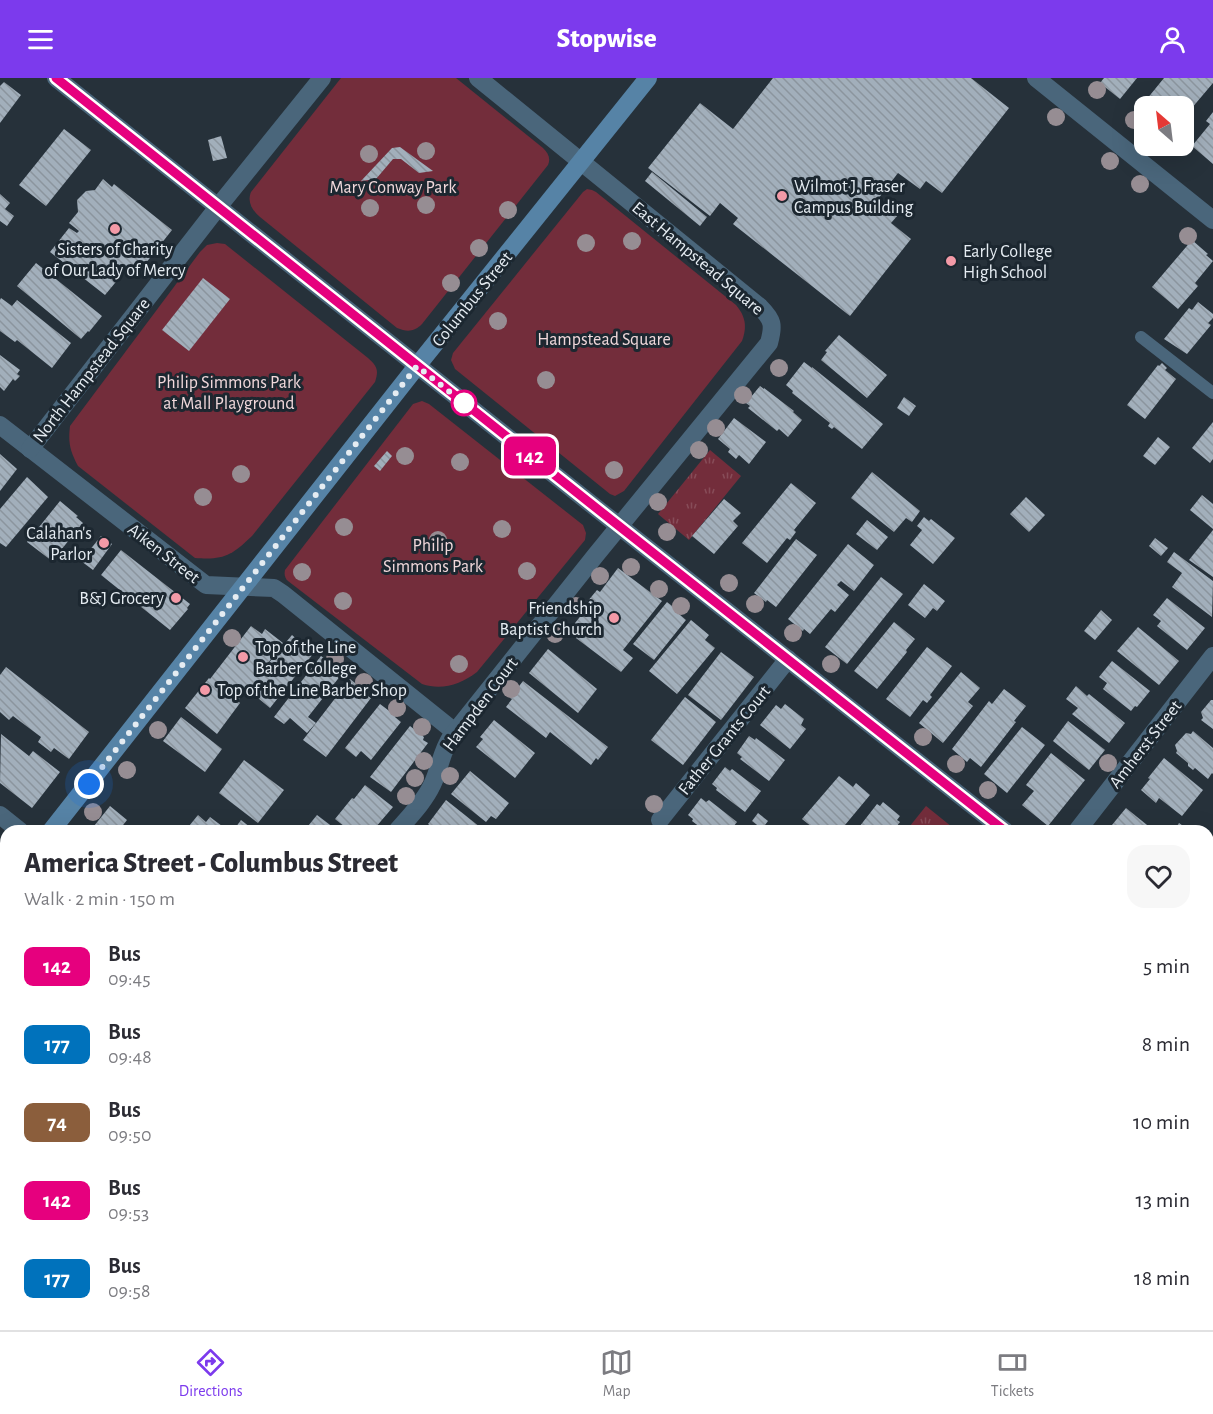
<!DOCTYPE html>
<meta charset="utf-8">
<style>
:root{--surface:#fff;--page:#f7f7f7;--text:#2b2b33;--muted:#7c7c81;--line:#e1e1e2;--accent:#7c3aed}
body{margin:0;font-family:"Alegreya Sans",sans-serif;background:var(--page);color:var(--text);height:100vh;display:flex;flex-direction:column;font-size:22px;white-space:nowrap}
*{box-sizing:border-box;margin:0}
p{font-size:20px;color:var(--muted)}
.icon{flex:none;width:33px;height:33px;fill:none;stroke:currentColor;stroke-width:2;stroke-linecap:round;stroke-linejoin:round}
.map{position:relative;flex:1;overflow:hidden}
.sheet{position:absolute;left:0px;top:747px;width:1214px;height:506px;display:flex;flex-direction:column;background:var(--surface);border-radius:18px 18px 0 0;box-shadow:0 6px 24px #0002}
.sheet>*{flex:none}
.badge{padding:0 12px;border-radius:9px;font-size:21px;line-height:39px}
.needle{width:39px;rotate:332deg}
.tools{position:absolute;left:1134px;top:18px;display:grid;gap:12px}
.tools a{display:grid;place-items:center;width:60px;height:60px;border-radius:12px;background:var(--surface);box-shadow:0 6px 24px #0002;font-size:30px}
.you{position:absolute;width:30px;height:30px;margin:-15px;border:4px solid #fff;border-radius:50%;background:#1a73e8;box-shadow:0 0 0 9px #1a73e833}
.map>.badge{position:absolute;translate:-50% -50%;box-shadow:0 0 0 3px #fff}
.round{display:grid;place-items:center;flex:none;width:63px;height:63px;border-radius:18px;background:var(--page)}
.overview{display:flex;align-items:center;justify-content:space-between;height:102px;padding:0 24px}
h1{font-size:28px;font-weight:800;line-height:45px}
ul{padding:0;list-style:none}
li{display:flex;align-items:center;gap:18px;height:78px;padding:0 24px}
li div{flex:1}
li b{display:block;font-size:22px}
li em{font-style:normal}
li .badge{min-width:66px;font-weight:700;text-align:center}
header{display:flex;justify-content:space-between;align-items:center;height:78px;padding:0 24px;background:var(--accent);color:#fff;font-size:27px;font-weight:800}
.dock{display:flex;justify-content:space-around;align-items:center;height:84px;border-top:2px solid var(--line);background:var(--surface);font-size:16px;color:var(--muted)}
.dock a{display:grid;justify-items:center;gap:3px}
.dock .active{color:var(--accent)}
.map>svg:first-child{display:block}
.grass{fill:url(#grass-tufts)}
.green{fill:#732d3b}
.building{fill:url(#building-back-hatch)}
.lines{fill:none;stroke-linecap:round;stroke-linejoin:round}
.lane{stroke:#4a667b;stroke-width:12}
.street{stroke:#4a667b;stroke-width:18}
.secondary{stroke:#5683a6;stroke-width:18}
.tree{fill:#968d93}
.line-casing{stroke:#fff;stroke-width:14}
.line{stroke:#e6007e;stroke-width:9}
.walk{stroke:#e5ecf2;stroke-width:6;stroke-dasharray:0 10.8}
.poi-dot{fill:#f39aa7;stroke:#1c2730;stroke-width:2}
.stop-dot{fill:#fff;stroke:#e6007e;stroke-width:3}
.labels{text-anchor:middle;stroke-width:6;stroke-linejoin:round;paint-order:stroke}
.poi-label{font-size:18px;fill:#e5ecf2;stroke:#1c2730;text-anchor:start}
.park-label{font-size:18px;fill:#f1d8db;stroke:#1c2730}
.street-label{font-size:18px;fill:#e5ecf2;stroke:#1c2730}
</style>
<header><svg class="icon" aria-label="menu" viewBox="0 0 24 24"><path d="M4 6h16M4 12h16M4 18h16"/></svg>Stopwise<svg class="icon" aria-label="person" viewBox="0 0 24 24"><circle cx="12" cy="8" r="4"/><path d="M4 21q1-7 8-7t8 7"/></svg></header>
<div class="map">
<svg width="1213" height="1252" viewBox="0 0 1213 1252">
<defs>
<pattern id="grass-tufts" width="24" height="20" patternUnits="userSpaceOnUse" patternTransform="scale(1.5)"><rect width="24" height="20" fill="#732d3b"/><path d="M3 7l-1-3M5 7V3M7 7l1-3M15 17l-1-3M17 17v-4M19 17l1-3" fill="none" stroke="#874c58"/></pattern>
<pattern id="building-back-hatch" width="6" height="6" patternUnits="userSpaceOnUse" patternTransform="scale(1.5)"><rect width="6" height="6" fill="#a2afbb"/><path d="M-1 5l2 2M0 0l6 6M5-1l2 2" fill="none" stroke="#8b959e"/></pattern>
</defs>
<rect width="100%" height="100%" fill="#26313a"/>
<g class="grass">
<polygon points="710,372 741,398 689,462 658,436"/>
<polygon points="926,728 957,753 906,753"/>
</g>
<g class="green">
<path d="M341 0H456L543 70C548 75 551 80 548 87L422 246C414 254 407 254 397 250L260 139C252 132 247 124 251 114Z"/>
<path d="M587 111 592 112 596 114 736 227C746 239 747 249 742 263L624 413 615 418 610 416 455 291 451 282 453 275 583 114Z"/>
<path d="M217 165 225 166 368 280C377 288 379 292 375 304L252 458C231 478 224 482 195 480L78 388C70 373 68 365 70 348L200 174 207 167Z"/>
<path d="M422 323 429 326 583 447 586 455 585 462 477 594C461 606 442 613 422 606L288 503C285 500 284 497 285 492L413 326Z"/>
</g>
<g class="building">
<polygon points="773,0 971,0 1009,30 942,115 926,103 920,111 898,95 878,121 898,137 891,145 911,161 850,238 733,146 738,140 720,125 710,138 648,90 700,25 733,51"/>
<polygon points="1104,0 1137,0 1120,21 1100,5"/>
<polygon points="1164,0 1213,0 1213,5 1191,31 1187,28 1184,32 1184,28 1144,28 1142,27"/>
<polygon points="4,4 21,17 0,45 0,8"/>
<polygon points="1213,34 1213,86 1192,68 1210,46 1206,43"/>
<polygon points="64,51 91,72 46,128 19,107"/>
<polygon points="221,58 227,80 213,83 208,62"/>
<polygon points="400,69 433,93 419,95 401,81 393,81 376,101 361,103 392,70"/>
<polygon points="652,94 707,139 700,148 645,103"/>
<polygon points="103,101 112,109 114,106 172,152 134,200 125,193 105,217 50,174 69,150 77,155 79,153 69,145 78,134 77,122 86,113 95,112"/>
<polygon points="0,116 10,125 5,131 14,138 7,148 0,143"/>
<polygon points="1192,162 1208,176 1206,177 1213,183 1195,205 1198,208 1178,231 1152,209"/>
<polygon points="36,185 102,238 89,254 88,253 81,261 17,208"/>
<polygon points="203,200 230,221 189,273 162,252"/>
<polygon points="1,220 12,228 17,222 71,265 52,290 17,262 15,264 0,253 0,222"/>
<polygon points="1198,224 1213,236 1213,240 1208,245 1211,247 1187,276 1164,261 1189,230 1192,232"/>
<polygon points="839,257 887,297 867,320 821,282 827,274 825,273"/>
<polygon points="0,277 20,292 17,296 20,298 15,303 13,301 4,313 0,309"/>
<polygon points="804,284 812,290 812,289 883,346 862,371 834,349 832,351 828,348 830,345 792,315 793,313 786,307"/>
<polygon points="1162,285 1167,290 1165,292 1176,301 1145,341 1127,327 1158,287 1159,288"/>
<polygon points="760,308 764,311 764,310 794,333 793,334 802,342 788,359 779,351 777,353 748,330 750,328 746,325"/>
<polygon points="904,319 916,328 909,338 897,330"/>
<polygon points="734,340 766,364 749,386 739,377 736,381 728,374 730,371 718,361"/>
<polygon points="1213,344 1213,381 1210,385 1192,370"/>
<polygon points="1158,359 1170,369 1155,387 1143,378"/>
<polygon points="387,373 392,378 380,393 374,388"/>
<polygon points="0,376 17,391 0,413"/>
<polygon points="872,394 920,433 912,444 906,440 894,454 851,420"/>
<polygon points="27,399 48,419 6,469 0,465 0,431"/>
<polygon points="791,405 816,425 794,452 796,454 790,462 787,460 767,485 742,465"/>
<polygon points="1202,417 1213,426 1213,451 1190,432"/>
<polygon points="1026,419 1045,437 1029,454 1010,436"/>
<polygon points="724,421 741,435 733,443 738,448 714,476 692,458"/>
<polygon points="60,423 78,438 76,439 83,445 52,483 27,464"/>
<polygon points="924,439 929,443 931,441 955,460 933,486 910,467 922,452 917,448"/>
<polygon points="867,442 888,459 877,472 856,456"/>
<polygon points="1213,452 1213,499 1189,482"/>
<polygon points="101,458 112,466 93,492 81,483"/>
<polygon points="1155,460 1168,470 1161,478 1149,468"/>
<polygon points="796,461 817,477 776,529 767,522 766,524 754,515"/>
<polygon points="848,466 874,487 854,513 841,503 837,507 849,517 835,534 831,531 810,556 804,551 803,553 788,541"/>
<polygon points="121,472 190,526 187,530 188,531 170,552 101,497"/>
<polygon points="1174,474 1213,503 1212,539 1172,509 1182,495 1167,484"/>
<polygon points="618,490 662,523 623,572 633,580 621,594 568,554 590,526 587,524 597,512 600,514"/>
<polygon points="881,499 903,516 847,586 825,569"/>
<polygon points="924,506 945,523 937,533 933,530 925,540 908,527"/>
<polygon points="1167,520 1205,550 1187,572 1157,548 1161,543 1153,537"/>
<polygon points="667,524 681,535 679,536 686,542 654,582 633,566"/>
<polygon points="1101,532 1112,542 1095,562 1084,553"/>
<polygon points="691,542 709,557 705,562 715,570 677,616 649,593"/>
<polygon points="894,544 915,561 906,572 907,574 877,611 854,593"/>
<polygon points="251,548 262,556 265,551 283,565 262,593 292,557 313,576 270,630 247,611 238,623 240,625 217,656 185,630 209,600 210,601"/>
<polygon points="1138,549 1179,583 1159,607 1117,573"/>
<polygon points="927,569 952,588 930,617 932,619 927,625 923,622 910,639 886,621"/>
<polygon points="548,571 597,611 578,635 529,595"/>
<polygon points="721,574 754,599 721,642 688,617"/>
<polygon points="321,578 337,590 335,592 341,597 308,639 316,645 307,655 290,640 284,646 274,639"/>
<polygon points="1112,583 1150,613 1137,629 1135,628 1131,633 1103,611 1107,605 1099,599"/>
<polygon points="6,589 89,654 69,681 54,670 51,674 38,664 41,659 13,638 9,642 0,634 0,597"/>
<polygon points="961,594 980,610 968,624 973,628 943,665 919,645"/>
<polygon points="350,601 365,613 363,615 371,620 326,679 303,662"/>
<polygon points="523,603 608,669 598,682 596,680 591,687 550,654 546,660 506,629 512,621 510,620"/>
<polygon points="1076,608 1087,618 1089,616 1125,645 1109,665 1072,636 1078,630 1066,621"/>
<polygon points="1004,611 1026,628 1014,643 1016,644 981,689 970,680 967,684 952,671 989,623 992,626"/>
<polygon points="685,619 716,644 683,687 651,662"/>
<polygon points="1211,622 1213,622 1213,651 1201,642 1203,640 1201,634"/>
<polygon points="380,626 396,638 395,639 401,644 371,682 361,673 356,679 345,670"/>
<polygon points="785,626 804,641 801,647 806,651 790,671 760,647 776,627 781,631"/>
<polygon points="181,639 222,671 205,694 163,663"/>
<polygon points="494,642 535,675 515,700 476,669 483,661 480,659"/>
<polygon points="1068,643 1105,672 1089,692 1053,663"/>
<polygon points="410,648 424,659 423,662 428,665 391,714 370,699"/>
<polygon points="1022,649 1045,667 1007,715 984,696"/>
<polygon points="1193,653 1213,670 1213,696 1212,695 1208,701 1195,690 1193,692 1188,688 1188,685 1176,675 1177,673 1175,667 1186,655 1191,656"/>
<polygon points="1,656 29,678 33,673 60,694 32,730 0,705"/>
<polygon points="749,658 755,662 756,660 785,682 769,703 740,681 742,679 737,675"/>
<polygon points="1051,675 1085,702 1048,748 1022,727 1034,713 1026,707"/>
<polygon points="1164,680 1203,712 1182,738 1159,720 1156,725 1141,712 1150,701 1148,700"/>
<polygon points="244,682 284,712 258,745 219,715"/>
<polygon points="725,689 730,693 732,691 761,713 745,734 716,712 717,710 712,706"/>
<polygon points="470,693 509,725 496,741 491,738 486,744 451,716"/>
<polygon points="839,698 853,709 856,705 870,717 840,753 817,753 802,741"/>
<polygon points="365,707 393,729 375,750 371,747 365,753 350,753 335,741 352,720 354,721"/>
<polygon points="701,720 706,724 709,722 737,744 730,753 705,753 692,743 693,741 688,737"/>
<polygon points="446,722 485,753 438,753 428,746"/>
<polygon points="883,724 900,738 897,742 900,744 893,753 856,753 877,726 880,728"/>
<polygon points="110,728 127,742 120,751 123,753 90,753"/>
<polygon points="1126,730 1152,751 1150,753 1107,753"/>
<polygon points="758,735 768,743 762,751 752,743"/>
<polygon points="198,737 206,744 210,739 222,748 218,753 185,753"/>
<polygon points="317,737 338,753 304,753"/>
<polygon points="241,742 255,753 233,753"/>
<polygon points="1179,745 1190,753 1171,753 1173,750 1175,751"/>
<polygon points="1208,773 1213,778 1213,797 1208,804"/>
<polygon points="1213,811 1213,866 1208,873 1208,818"/>
<polygon points="0,874 6,879 6,914 0,909"/>
<polygon points="0,932 6,936 6,973 0,968"/>
<polygon points="1213,955 1213,998 1208,1005 1208,962"/>
<polygon points="0,983 6,988 6,1031 0,1026"/>
<polygon points="0,1041 6,1045 6,1063 0,1071"/>
<polygon points="1210,1052 1213,1055 1213,1086 1208,1081 1208,1055"/>
<polygon points="1208,1107 1213,1112 1213,1149 1208,1145"/>
<polygon points="1208,1165 1213,1170 1213,1185 1208,1192"/>
<polygon points="51,1246 79,1246 75,1252 68,1252 66,1250 64,1252 59,1252"/>
<polygon points="260,1246 355,1246 363,1252 256,1252"/>
<polygon points="366,1246 393,1246 389,1252 373,1252"/>
<polygon points="502,1246 541,1246 536,1252 498,1252"/>
<polygon points="562,1246 593,1246 600,1252 558,1252"/>
<polygon points="925,1246 963,1246 959,1252 921,1252"/>
<polygon points="1040,1246 1079,1246 1086,1252 1036,1252"/>
<polygon points="1106,1246 1160,1246 1164,1250 1163,1252 1112,1252"/>
</g>
<g class="lines">
<polyline class="lane" points="1141,259 1213,315"/>
<g class="street">
<polyline points="56,0 600,433 1005,753"/>
<polyline points="1036,0 1213,142"/>
<polyline points="0,347 206,507 274,510 283,516 455,654"/>
<polyline points="30,371 218,129 322,0"/>
<polyline points="0,737 20,753"/>
<polyline points="660,742 788,581"/>
<path d="M397 753C409 739 424 724 432 707 440 691 441 674 451 659L595 478 769 265C774 247 773 242 760 229L478 0"/>
<polyline points="1077,753 1213,578"/>
<polyline points="1208,911 1213,916"/>
<polyline points="1208,1229 1213,1222"/>
<polyline points="12,1246 19,1252"/>
<polyline points="651,1246 658,1252"/>
<polyline points="688,1252 692,1246"/>
<polyline points="1190,1252 1194,1246"/>
</g>
<g class="secondary">
<polyline points="51,753 417,288 648,0"/>
<polyline points="0,818 6,810"/>
</g>
</g>
<g class="tree">
<circle cx="1097" cy="12" r="9"/>
<circle cx="1056" cy="39" r="9"/>
<circle cx="1134" cy="42" r="9"/>
<circle cx="426" cy="73" r="9"/>
<circle cx="369" cy="76" r="9"/>
<circle cx="1110" cy="83" r="9"/>
<circle cx="1140" cy="106" r="9"/>
<circle cx="426" cy="127" r="9"/>
<circle cx="370" cy="130" r="9"/>
<circle cx="508" cy="132" r="9"/>
<circle cx="1188" cy="158" r="9"/>
<circle cx="632" cy="163" r="9"/>
<circle cx="586" cy="165" r="9"/>
<circle cx="479" cy="170" r="9"/>
<circle cx="451" cy="205" r="9"/>
<circle cx="498" cy="243" r="9"/>
<circle cx="779" cy="290" r="9"/>
<circle cx="546" cy="302" r="9"/>
<circle cx="743" cy="317" r="9"/>
<circle cx="716" cy="350" r="9"/>
<circle cx="699" cy="372" r="9"/>
<circle cx="405" cy="378" r="9"/>
<circle cx="460" cy="384" r="9"/>
<circle cx="614" cy="392" r="9"/>
<circle cx="241" cy="396" r="9"/>
<circle cx="203" cy="419" r="9"/>
<circle cx="658" cy="424" r="9"/>
<circle cx="344" cy="449" r="9"/>
<circle cx="502" cy="451" r="9"/>
<circle cx="667" cy="454" r="9"/>
<circle cx="438" cy="462" r="9"/>
<circle cx="631" cy="489" r="9"/>
<circle cx="527" cy="493" r="9"/>
<circle cx="302" cy="494" r="9"/>
<circle cx="600" cy="498" r="9"/>
<circle cx="729" cy="505" r="9"/>
<circle cx="659" cy="511" r="9"/>
<circle cx="343" cy="523" r="9"/>
<circle cx="755" cy="526" r="9"/>
<circle cx="576" cy="528" r="9"/>
<circle cx="681" cy="528" r="9"/>
<circle cx="793" cy="555" r="9"/>
<circle cx="555" cy="556" r="9"/>
<circle cx="232" cy="560" r="9"/>
<circle cx="335" cy="581" r="9"/>
<circle cx="459" cy="586" r="9"/>
<circle cx="831" cy="586" r="9"/>
<circle cx="364" cy="604" r="9"/>
<circle cx="511" cy="611" r="9"/>
<circle cx="397" cy="630" r="9"/>
<circle cx="422" cy="649" r="9"/>
<circle cx="158" cy="652" r="9"/>
<circle cx="923" cy="659" r="9"/>
<circle cx="424" cy="683" r="9"/>
<circle cx="1108" cy="685" r="9"/>
<circle cx="956" cy="686" r="9"/>
<circle cx="127" cy="692" r="9"/>
<circle cx="450" cy="698" r="9"/>
<circle cx="415" cy="700" r="9"/>
<circle cx="988" cy="712" r="9"/>
<circle cx="406" cy="718" r="9"/>
<circle cx="654" cy="726" r="9"/>
<circle cx="93" cy="734" r="9"/>
</g>
<g class="lines">
<defs>
<polyline id="line" points="56,0 600,433 1005,753"/>
</defs>
<use href="#line" class="line-casing"/>
<use href="#line" class="line"/>
<polyline class="walk" points="89,706 417,288 466,327 464,325"/>
</g>
<g class="poi-dot">
<circle cx="782" cy="118" r="6"/>
<circle cx="115" cy="151" r="6"/>
<circle cx="951" cy="183" r="6"/>
<circle cx="104" cy="465" r="6"/>
<circle cx="176" cy="520" r="6"/>
<circle cx="614" cy="540" r="6"/>
<circle cx="243" cy="579" r="6"/>
<circle cx="205" cy="612" r="6"/>
</g>
<circle class="stop-dot" cx="464" cy="325" r="12"/>
<g class="labels">
<g class="poi-label">
<text x="794" y="114">Wilmot J. Fraser<tspan x="794" dy="21">Campus Building</tspan></text>
<text x="115" y="177" text-anchor="middle">Sisters of Charity<tspan x="115" dy="21">of Our Lady of Mercy</tspan></text>
<text x="963" y="179">Early College<tspan x="963" dy="21">High School</tspan></text>
<text x="92" y="461" text-anchor="end">Calahan's<tspan x="92" dy="21">Parlor</tspan></text>
<text x="164" y="526" text-anchor="end">B&amp;J Grocery</text>
<text x="602" y="536" text-anchor="end">Friendship<tspan x="602" dy="21">Baptist Church</tspan></text>
<text x="255" y="575">Top of the Line<tspan x="255" dy="21">Barber College</tspan></text>
<text x="217" y="618">Top of the Line Barber Shop</text>
</g>
<g class="park-label">
<text x="393" y="115">Mary Conway Park</text>
<text x="604" y="267">Hampstead Square</text>
<text x="229" y="310">Philip Simmons Park<tspan x="229" dy="21">at Mall Playground</tspan></text>
<text x="433" y="473">Philip<tspan x="433" dy="21">Simmons Park</tspan></text>
</g>
<g class="street-label">
<text transform="translate(698 180) rotate(40)" y="6">East Hampstead Square</text>
<text transform="translate(472 221) rotate(-51)" y="6">Columbus Street</text>
<text transform="translate(91 292) rotate(-52)" y="6">North Hampstead Square</text>
<text transform="translate(164 475) rotate(38)" y="6">Aiken Street</text>
<text transform="translate(480 626) rotate(-53)" y="6">Hampden Court</text>
<text transform="translate(724 662) rotate(-51)" y="6">Father Grants Court</text>
<text transform="translate(1145 666) rotate(-52)" y="6">Amherst Street</text>
</g>
</g>
</svg>
<div class="tools">
<a><svg class="needle" viewBox="-14 -14 28 28"><path d="M0-13l5 13h-10z" fill="#e53935"/><path d="M0 13l5-13h-10z" fill="#7c7c81"/></svg></a>
</div>
<div class="you" style="left:89px;top:706px"></div>
<b class="badge" style="left:530px;top:378px;background:#e6007e;color:#fff">142</b>
<section class="sheet">
<div class="overview"><div><h1>America Street - Columbus Street</h1><p>Walk · 2 min · 150 m</p></div><a class="round"><svg class="icon" aria-label="heart" viewBox="0 0 24 24"><path d="M12 20l-8-8c-3-5 5-10 8-4 3-6 11-1 8 4z"/></svg></a></div>
<ul>
<li><span class="badge" style="background:#e6007e;color:#fff">142</span><div><b>Bus</b><p>09:45</p></div><em>5 min</em></li>
<li><span class="badge" style="background:#0072bc;color:#fff">177</span><div><b>Bus</b><p>09:48</p></div><em>8 min</em></li>
<li><span class="badge" style="background:#8b5e3c;color:#fff">74</span><div><b>Bus</b><p>09:50</p></div><em>10 min</em></li>
<li><span class="badge" style="background:#e6007e;color:#fff">142</span><div><b>Bus</b><p>09:53</p></div><em>13 min</em></li>
<li><span class="badge" style="background:#0072bc;color:#fff">177</span><div><b>Bus</b><p>09:58</p></div><em>18 min</em></li>
</ul>
</section>
</div>
<nav class="dock">
<a class="active"><svg class="icon" aria-label="directions" viewBox="0 0 24 24"><path d="M12 3l9 9-9 9-9-9zM9 14v-3h6M13 9l2 2-2 2"/></svg>Directions</a>
<a><svg class="icon" aria-label="map" viewBox="0 0 24 24"><path d="M3 6l6-2 6 2 6-2v14l-6 2-6-2-6 2zM9 4v14M15 6v14"/></svg>Map</a>
<a><svg class="icon" aria-label="tickets" viewBox="0 0 24 24"><path d="M3 7h18v10H3zM15 7v10"/></svg>Tickets</a>
</nav>
